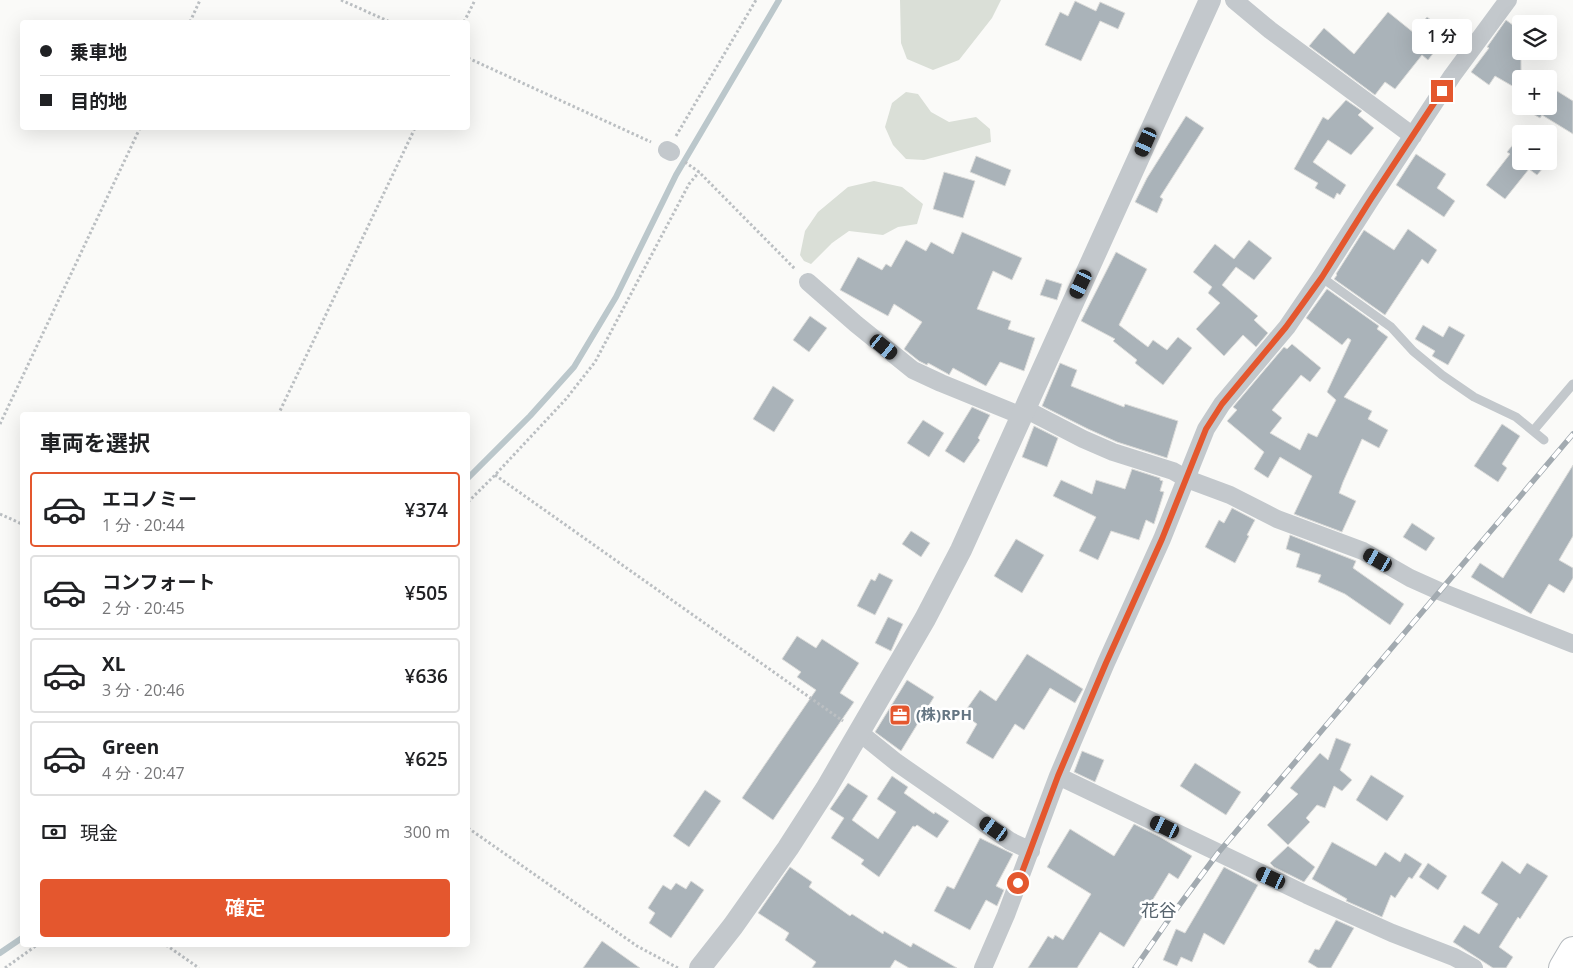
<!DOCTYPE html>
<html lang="ja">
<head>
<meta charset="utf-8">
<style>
  body { margin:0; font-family:"Open Sans","Noto Sans JP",sans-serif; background:#f2f2f2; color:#202124; height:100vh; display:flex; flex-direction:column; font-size:19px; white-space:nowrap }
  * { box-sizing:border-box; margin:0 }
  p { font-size:16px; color:#757577 }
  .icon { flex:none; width:28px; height:28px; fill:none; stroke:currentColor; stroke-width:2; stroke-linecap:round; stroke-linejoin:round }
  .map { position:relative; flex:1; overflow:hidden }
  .details { position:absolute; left:20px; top:412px; width:450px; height:535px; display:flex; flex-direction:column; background:#fff; border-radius:5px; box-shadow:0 5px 20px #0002 }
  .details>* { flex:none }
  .guide { position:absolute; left:20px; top:20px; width:450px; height:110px; border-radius:5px; box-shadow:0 5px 20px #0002; display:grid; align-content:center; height:110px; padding:0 20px; background:#fff }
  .tools { position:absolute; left:1512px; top:15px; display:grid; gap:10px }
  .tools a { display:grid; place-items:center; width:45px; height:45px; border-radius:5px; background:#fff; box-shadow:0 5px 20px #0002; font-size:25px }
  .end { position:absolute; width:22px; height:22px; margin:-11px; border:6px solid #e4572e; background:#fff; box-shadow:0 0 0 2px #fff }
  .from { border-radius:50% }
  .bubble { position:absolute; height:35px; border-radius:5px; background:#fff; box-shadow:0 5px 20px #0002; font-size:16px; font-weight:600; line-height:35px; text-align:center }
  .car { position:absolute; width:15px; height:30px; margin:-15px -8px; border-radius:6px; box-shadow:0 0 4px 1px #0007; background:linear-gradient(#222 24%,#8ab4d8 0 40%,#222 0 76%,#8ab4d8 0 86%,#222 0) }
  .guide b { display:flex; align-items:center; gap:18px; height:48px; font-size:19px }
  .guide b+b { border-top:1px solid #e0e0e0 }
  .guide i { width:12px; height:12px; background:#202124 }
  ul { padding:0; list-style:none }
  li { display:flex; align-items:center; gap:15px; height:75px; margin:0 10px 8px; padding:0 10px; border:2px solid #e0e0e0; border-radius:5px }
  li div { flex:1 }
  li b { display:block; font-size:19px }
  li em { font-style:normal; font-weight:600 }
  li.active { border-color:#e4572e }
  li>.icon { width:45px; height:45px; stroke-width:1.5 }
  h2 { padding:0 20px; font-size:22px; line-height:60px }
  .pay { display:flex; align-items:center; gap:12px; height:55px; padding:0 20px; font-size:19px }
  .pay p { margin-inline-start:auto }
  .primary-button { display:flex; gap:10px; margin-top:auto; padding:10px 20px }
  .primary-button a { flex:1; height:58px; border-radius:5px; background:#e4572e; color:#fff; font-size:20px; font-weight:600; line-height:58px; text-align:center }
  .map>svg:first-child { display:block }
  .green { fill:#dadfd7 }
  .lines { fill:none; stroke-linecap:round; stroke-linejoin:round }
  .stream { stroke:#bbc7cb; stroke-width:6 }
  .building { fill:#aab3b9; stroke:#dcdcda }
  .trunk-casing { stroke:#b4b9bd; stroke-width:30 }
  .path { stroke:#bbbfc2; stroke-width:3; stroke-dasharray:2.5 2.5; stroke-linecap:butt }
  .service { stroke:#c3c8cc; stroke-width:9 }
  .minor { stroke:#c3c8cc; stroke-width:18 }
  .tertiary { stroke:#c3c8cc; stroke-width:22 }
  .trunk { stroke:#fff; stroke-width:28 }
  .rail-casing { stroke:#a2aab0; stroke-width:5.5 }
  .rail { stroke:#fff; stroke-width:4; stroke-dasharray:11; stroke-linecap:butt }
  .route { stroke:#e4572e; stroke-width:6 }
  .labels { text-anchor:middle; stroke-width:5; stroke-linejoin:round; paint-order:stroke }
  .poi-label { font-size:15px; font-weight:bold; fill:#657683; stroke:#fff; text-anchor:start }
  .quarter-label { font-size:18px; fill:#57646e; stroke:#fff }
</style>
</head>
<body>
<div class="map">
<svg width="1573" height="968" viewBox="0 0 1573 968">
  <rect width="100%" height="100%" fill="#fafaf8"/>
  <path class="green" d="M 900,0 L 1001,0 L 992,18 L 959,60 L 933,70 L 907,59 L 901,43 Z
    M 906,92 L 918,94 L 931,112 L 949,122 L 976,117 L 990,129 L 991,142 L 924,160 L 906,159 L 893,145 L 885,127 L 892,103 Z
    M 874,181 L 902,187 L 923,204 L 917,224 L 898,227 L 883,235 L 849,231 L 832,243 L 811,264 L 804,261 L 800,255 L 805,231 L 818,212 L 848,187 Z"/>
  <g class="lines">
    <path class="stream" d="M 468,478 L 530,416 L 574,367 L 616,297 L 676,175 L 779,0
      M 0,953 L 22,938"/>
  </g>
  <path class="building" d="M 1075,1 L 1096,11 L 1100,2 L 1125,13 L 1118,29 L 1100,21 L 1081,61 L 1045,45 L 1060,12 L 1068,16 Z
    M 1388,12 L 1414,33 L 1427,17 L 1444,30 L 1433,43 L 1438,47 L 1428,60 L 1422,55 L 1395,89 L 1385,82 L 1375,95 L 1309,46 L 1324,28 L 1354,54 Z
    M 1506,20 L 1521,31 L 1521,70 L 1536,79 L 1521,79 L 1521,91 L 1495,76 L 1489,85 L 1471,72 L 1489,48 L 1487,47 Z
    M 1549,86 L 1573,101 L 1573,134 L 1542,115 L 1540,118 L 1526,110 L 1529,106 L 1549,106 Z
    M 1346,100 L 1362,111 L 1358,115 L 1374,128 L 1351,155 L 1328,140 L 1313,162 L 1346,185 L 1340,195 L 1337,193 L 1334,199 L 1315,188 L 1318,183 L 1294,169 L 1323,117 L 1328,120 Z
    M 1186,116 L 1204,128 L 1160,197 L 1163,199 L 1157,213 L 1135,202 L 1147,178 Z
    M 1520,136 L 1521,161 L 1549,161 L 1537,175 L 1529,169 L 1505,199 L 1486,185 L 1510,154 L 1507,152 Z
    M 1416,154 L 1446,174 L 1437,188 L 1455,201 L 1444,217 L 1396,185 Z
    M 976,156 L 1011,170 L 1005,186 L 970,172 Z
    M 944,172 L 975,181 L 963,218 L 933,209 Z
    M 1408,229 L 1437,250 L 1428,264 L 1422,259 L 1385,315 L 1334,279 L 1337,275 L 1336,274 L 1364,230 L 1394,250 Z
    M 962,232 L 1022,258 L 1012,280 L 993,271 L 977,309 L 1011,321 L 1008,329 L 1035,338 L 1024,371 L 1000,362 L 986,386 L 953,368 L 949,375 L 948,374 L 928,363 L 927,365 L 919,361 L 904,349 L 922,322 L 894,304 L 888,316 L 840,290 L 858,257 L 882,270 L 886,264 L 891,267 L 906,240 L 926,251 L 931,242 L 953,254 Z
    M 1249,240 L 1272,258 L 1254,280 L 1236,267 L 1222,285 L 1258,316 L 1254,320 L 1268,333 L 1256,347 L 1243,335 L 1224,356 L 1196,329 L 1220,303 L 1208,293 L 1212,287 L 1193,272 L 1215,244 L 1234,259 Z
    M 1116,252 L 1147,269 L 1119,325 L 1148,347 L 1153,340 L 1167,350 L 1178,337 L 1192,348 L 1163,385 L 1135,363 L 1137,360 L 1113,341 L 1115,339 L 1081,321 Z
    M 1046,279 L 1062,284 L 1057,300 L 1040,295 Z
    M 1327,289 L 1379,326 L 1377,329 L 1388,337 L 1344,397 L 1372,411 L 1368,419 L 1388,430 L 1379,448 L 1362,439 L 1343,482 L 1339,493 L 1356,501 L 1342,532 L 1294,514 L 1312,476 L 1280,457 L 1268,478 L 1254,469 L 1264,452 L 1227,421 L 1237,410 L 1233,407 L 1284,347 L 1287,349 L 1292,344 L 1321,368 L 1310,382 L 1301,375 L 1272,410 L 1282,418 L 1270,433 L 1300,450 L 1308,433 L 1317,437 L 1336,400 L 1327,392 L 1351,340 L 1348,338 L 1342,345 L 1306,318 Z
    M 810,316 L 827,328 L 809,352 L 793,340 Z
    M 1423,325 L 1443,337 L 1449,326 L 1465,335 L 1448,365 L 1432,356 L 1435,351 L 1415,339 Z
    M 1060,363 L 1077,370 L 1071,386 L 1124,407 L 1125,404 L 1178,421 L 1167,458 L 1117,442 L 1088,429 L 1042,406 Z
    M 773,386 L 794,400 L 774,432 L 753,419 Z
    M 972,407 L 990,415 L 978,438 L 980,440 L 964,463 L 945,451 Z
    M 923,420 L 944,433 L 929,457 L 907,443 Z
    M 1502,424 L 1520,436 L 1502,464 L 1507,468 L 1498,482 L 1474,466 Z
    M 1034,426 L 1058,438 L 1047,467 L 1022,457 Z
    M 1573,465 L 1573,536 L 1559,560 L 1573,568 L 1573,578 L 1564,593 L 1549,584 L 1531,614 L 1471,577 L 1480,563 L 1503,578 Z
    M 1132,469 L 1160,478 L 1160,480 L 1163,481 L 1160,491 L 1164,492 L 1154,524 L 1146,520 L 1139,540 L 1111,531 L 1098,560 L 1079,551 L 1096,517 L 1053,496 L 1061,480 L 1092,494 L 1096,480 L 1125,489 Z
    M 1232,508 L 1255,520 L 1247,535 L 1249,536 L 1235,563 L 1205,547 L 1219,520 L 1224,523 Z
    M 1412,523 L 1435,538 L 1426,551 L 1403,537 Z
    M 911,531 L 930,543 L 921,557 L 902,544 Z
    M 1290,535 L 1356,561 L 1353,568 L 1404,604 L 1390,625 L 1345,594 L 1318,582 L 1321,575 L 1296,567 L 1300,554 L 1286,549 Z
    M 1016,539 L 1044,555 L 1022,593 L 994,576 Z
    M 879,573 L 893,580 L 875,615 L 857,606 L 871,579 L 875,581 Z
    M 888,617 L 903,624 L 891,651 L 875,643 Z
    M 797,636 L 816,648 L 822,639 L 859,663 L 840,693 L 854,702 L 773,820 L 742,798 L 816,690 L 797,677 L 801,672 L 782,659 Z
    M 1027,654 L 1083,689 L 1075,703 L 1050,688 L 1024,730 L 1015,724 L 993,759 L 966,743 L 977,724 L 963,714 L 980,690 L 996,701 Z
    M 907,680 L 934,697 L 901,751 L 875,732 Z
    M 1336,738 L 1351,744 L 1340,770 L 1352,780 L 1342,791 L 1334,786 L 1325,808 L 1317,805 L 1306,818 L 1310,822 L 1288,845 L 1267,825 L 1298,794 L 1290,788 L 1320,753 L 1328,760 Z
    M 1082,751 L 1104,760 L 1095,782 L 1074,772 Z
    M 1195,763 L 1241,792 L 1226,815 L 1180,786 Z
    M 1371,775 L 1404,796 L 1387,821 L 1356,800 Z
    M 892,776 L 908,787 L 904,793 L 934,814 L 935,812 L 949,821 L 937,838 L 917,825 L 915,827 L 913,826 L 879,877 L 861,864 L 864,860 L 831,838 L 844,818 L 830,809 L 848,783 L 868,796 L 852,820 L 878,839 L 896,812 L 877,799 Z
    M 705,790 L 721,801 L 689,847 L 673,836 Z
    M 1134,824 L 1160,837 L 1192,856 L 1178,879 L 1169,873 L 1124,947 L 1100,932 L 1077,968 L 1028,968 L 1048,936 L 1053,939 L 1055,935 L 1063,940 L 1091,894 L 1047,867 L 1070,829 L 1114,856 Z
    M 980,838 L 1013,854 L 996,886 L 1004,890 L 997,906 L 986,900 L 970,930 L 934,911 L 947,886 L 954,889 Z
    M 1332,842 L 1376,866 L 1385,852 L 1400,862 L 1405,853 L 1422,864 L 1412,879 L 1409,877 L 1395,898 L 1391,895 L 1382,917 L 1346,901 L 1347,899 L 1312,879 Z
    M 1288,846 L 1315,867 L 1304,882 L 1274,867 L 1270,863 Z
    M 1502,861 L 1520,874 L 1527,863 L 1548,876 L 1520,919 L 1518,917 L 1499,947 L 1513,957 L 1506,968 L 1493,968 L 1453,942 L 1464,925 L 1479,934 L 1498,904 L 1481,893 Z
    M 1428,863 L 1447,876 L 1438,890 L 1419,877 Z
    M 790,867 L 812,882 L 809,887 L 850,916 L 852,914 L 883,934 L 884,931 L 911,947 L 913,943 L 957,968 L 909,968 L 895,960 L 890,968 L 812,968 L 816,962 L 785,940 L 789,933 L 758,913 Z
    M 1224,867 L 1258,885 L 1224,945 L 1204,933 L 1192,962 L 1181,957 L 1177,966 L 1163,960 L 1176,929 L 1185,933 Z
    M 691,881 L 704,890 L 671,938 L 649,923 L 655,913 L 648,908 L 663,885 L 671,890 L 676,883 L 686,889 Z
    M 1336,920 L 1354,928 L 1331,968 L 1318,968 L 1308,962 L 1315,949 L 1319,950 Z
    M 602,941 L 640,968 L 583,968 Z"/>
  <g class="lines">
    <g class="trunk-casing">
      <path id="trunk" d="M 1563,968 L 1573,951"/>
    </g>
    <path class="path" d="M 341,0 L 390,22
      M 190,22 L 200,0
      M 464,22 L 475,0
      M 468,58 L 651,142
      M 676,136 L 756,0
      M 685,162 L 699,172 L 795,269
      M 278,415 L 415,128
      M 0,424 L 140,128
      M 495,475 L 843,721
      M 468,502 L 495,475 L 566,399 L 595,362 L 689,184 L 699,172
      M 0,514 L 22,524
      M 468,828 L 637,946 L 678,968
      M 166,945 L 199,968
      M 5,968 L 37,945"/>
    <path class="service" d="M 1321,277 L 1391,327 L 1413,351 L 1442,375 L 1474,397 L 1516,417 L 1544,440
      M 1533,431 L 1573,384"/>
    <path class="minor" d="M 1234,0 L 1270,30 L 1413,136
      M 667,150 L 671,152
      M 808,282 L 856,324 L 913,370 L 941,383 L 1022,416
      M 1025,409 L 1083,439 L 1113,452 L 1173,471 L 1187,479 L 1230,495 L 1277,519 L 1363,551 L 1410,578 L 1439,591 L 1573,644
      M 860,733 L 896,762 L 1010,841 L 1031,851
      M 1058,776 L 1307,895 L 1392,933 L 1454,957 L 1474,968
      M 983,968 L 1006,915 L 1058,776 L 1106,663 L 1162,539 L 1206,429 L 1222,404 L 1287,327 L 1321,277 L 1371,199 L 1452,76 L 1508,0"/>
    <path class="tertiary" d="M 700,968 L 733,926 L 788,848 L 826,789 L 925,619 L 961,550 L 1210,0"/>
    <use href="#trunk" class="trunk"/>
    <g class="rail-casing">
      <path id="rail" d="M 1135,968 L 1169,919 L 1218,853 L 1573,434"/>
    </g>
    <use href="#rail" class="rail"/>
  </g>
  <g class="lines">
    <path class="route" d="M 1018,883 L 1058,776 L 1106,663 L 1162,539 L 1206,429 L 1222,404 L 1286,327 L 1322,277 L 1371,199 L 1442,91"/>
  </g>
  <defs>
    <g id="office-square" transform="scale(1.125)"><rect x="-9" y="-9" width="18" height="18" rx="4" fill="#e4572e" stroke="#fff"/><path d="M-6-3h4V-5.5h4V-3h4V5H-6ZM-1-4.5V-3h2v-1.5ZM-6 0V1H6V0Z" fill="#fff"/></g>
  </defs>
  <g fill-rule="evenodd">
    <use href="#office-square" x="900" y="715"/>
  </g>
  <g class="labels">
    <g class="poi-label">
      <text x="916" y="720">(株)RPH</text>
    </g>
    <g class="quarter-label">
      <text x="1159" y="917">花谷</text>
    </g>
  </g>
</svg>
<div class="tools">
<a><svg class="icon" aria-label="layers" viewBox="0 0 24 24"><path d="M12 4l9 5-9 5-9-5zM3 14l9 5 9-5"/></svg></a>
<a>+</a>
<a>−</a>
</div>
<i class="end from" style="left:1018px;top:883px"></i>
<i class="end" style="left:1442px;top:91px"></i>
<div class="bubble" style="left:1412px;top:19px;width:60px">1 分</div>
<i class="car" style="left:1146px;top:142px;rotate:204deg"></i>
<i class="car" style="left:1081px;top:284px;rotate:205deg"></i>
<i class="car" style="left:884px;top:347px;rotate:129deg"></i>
<i class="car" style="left:1378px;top:560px;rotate:300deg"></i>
<i class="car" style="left:1165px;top:827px;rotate:296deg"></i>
<i class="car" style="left:994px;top:829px;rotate:305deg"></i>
<i class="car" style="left:1271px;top:878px;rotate:295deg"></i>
<div class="guide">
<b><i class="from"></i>乗車地</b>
<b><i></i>目的地</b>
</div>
<section class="details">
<h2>車両を選択</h2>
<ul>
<li class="active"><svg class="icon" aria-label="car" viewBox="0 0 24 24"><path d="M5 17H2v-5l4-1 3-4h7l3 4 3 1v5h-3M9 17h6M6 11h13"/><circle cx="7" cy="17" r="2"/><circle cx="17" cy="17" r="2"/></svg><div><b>エコノミー</b><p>1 分 · 20:44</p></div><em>¥374</em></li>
<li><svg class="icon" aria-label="car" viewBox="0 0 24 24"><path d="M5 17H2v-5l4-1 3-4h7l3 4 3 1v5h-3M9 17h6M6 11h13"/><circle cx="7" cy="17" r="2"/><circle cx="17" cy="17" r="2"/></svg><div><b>コンフォート</b><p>2 分 · 20:45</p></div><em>¥505</em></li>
<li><svg class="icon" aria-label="car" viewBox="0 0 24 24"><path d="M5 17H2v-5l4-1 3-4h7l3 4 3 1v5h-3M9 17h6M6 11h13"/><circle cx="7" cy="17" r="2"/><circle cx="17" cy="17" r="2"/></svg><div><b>XL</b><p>3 分 · 20:46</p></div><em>¥636</em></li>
<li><svg class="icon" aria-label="car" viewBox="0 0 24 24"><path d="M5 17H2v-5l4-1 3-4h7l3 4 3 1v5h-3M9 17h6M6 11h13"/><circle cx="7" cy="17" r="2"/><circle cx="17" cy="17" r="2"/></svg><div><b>Green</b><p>4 分 · 20:47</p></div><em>¥625</em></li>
</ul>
<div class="pay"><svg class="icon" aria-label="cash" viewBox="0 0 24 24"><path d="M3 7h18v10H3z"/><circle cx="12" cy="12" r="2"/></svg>現金<p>300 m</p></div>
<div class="primary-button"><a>確定</a></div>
</section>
</div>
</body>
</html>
